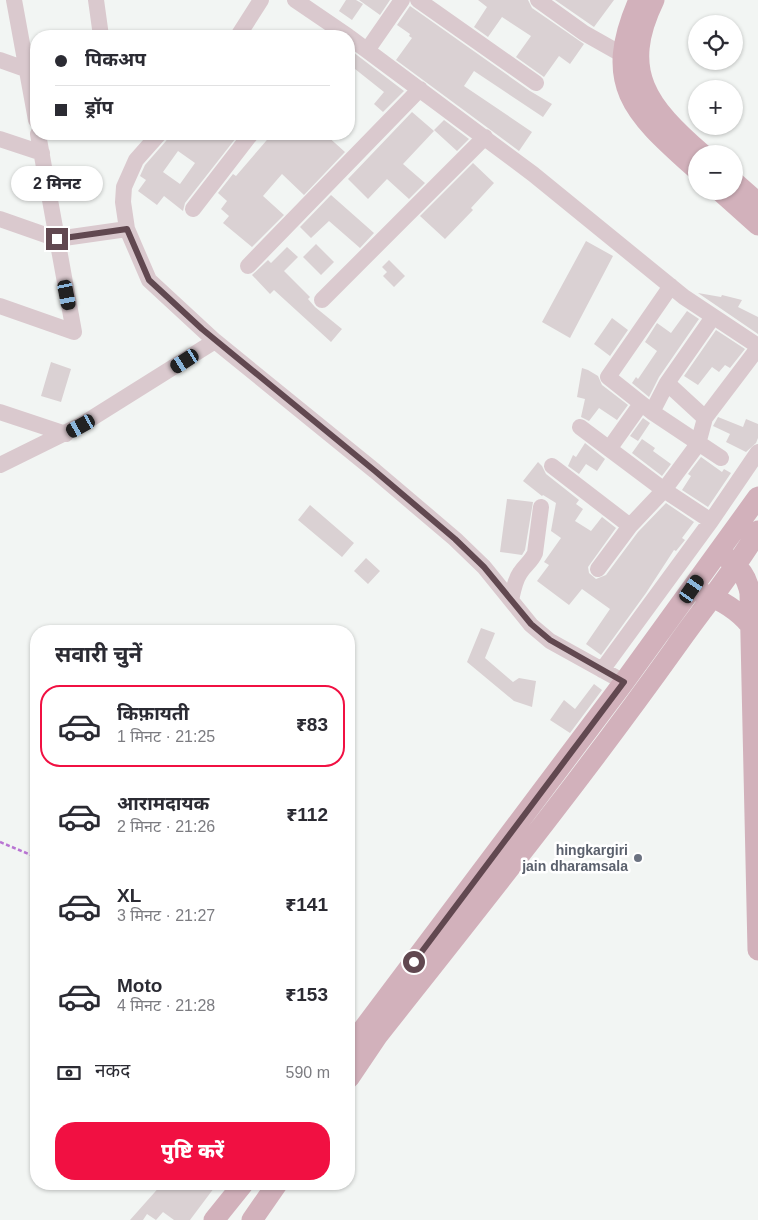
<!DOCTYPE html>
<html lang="hi">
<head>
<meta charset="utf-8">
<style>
  body { margin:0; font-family:Helvetica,"Noto Sans Devanagari",sans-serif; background:#f2f2f3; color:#2b2b33; height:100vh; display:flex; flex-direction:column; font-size:19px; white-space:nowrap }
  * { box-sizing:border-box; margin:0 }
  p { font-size:16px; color:#7c7c81 }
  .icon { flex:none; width:28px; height:28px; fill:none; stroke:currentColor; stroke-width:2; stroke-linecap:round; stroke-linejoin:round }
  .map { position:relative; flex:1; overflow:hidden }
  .panel { position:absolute; left:30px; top:625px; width:325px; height:565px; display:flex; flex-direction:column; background:#fff; border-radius:20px; box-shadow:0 1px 4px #0004 }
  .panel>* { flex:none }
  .hud { position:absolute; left:30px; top:30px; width:325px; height:110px; border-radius:20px; box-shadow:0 1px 4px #0004; display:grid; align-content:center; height:110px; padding:0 25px; background:#fff }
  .fabs { position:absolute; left:688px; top:15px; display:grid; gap:10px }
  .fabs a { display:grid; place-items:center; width:55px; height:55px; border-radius:50%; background:#fff; box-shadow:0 1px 4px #0004; font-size:25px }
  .end { position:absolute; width:22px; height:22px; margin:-11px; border:6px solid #614850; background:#fff; box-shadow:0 0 0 2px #fff }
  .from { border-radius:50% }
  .bubble { position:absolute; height:35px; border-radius:18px; background:#fff; box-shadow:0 1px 4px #0004; font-size:16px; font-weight:800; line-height:35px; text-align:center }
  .car { position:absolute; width:15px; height:30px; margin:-15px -8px; border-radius:6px; box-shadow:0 0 4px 1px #0007; background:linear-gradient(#222 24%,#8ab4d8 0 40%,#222 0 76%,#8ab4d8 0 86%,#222 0) }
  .hud b { display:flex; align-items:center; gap:18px; height:48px; font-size:19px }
  .hud b+b { border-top:1px solid #e1e1e2 }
  .hud i { width:12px; height:12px; background:#2b2b33 }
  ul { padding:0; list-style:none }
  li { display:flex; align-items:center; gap:15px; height:82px; margin:0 10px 8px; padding:0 15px; border:2px solid transparent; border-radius:20px }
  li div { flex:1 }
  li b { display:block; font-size:19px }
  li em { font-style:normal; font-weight:800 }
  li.selected { border-color:#f11042 }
  li>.icon { width:45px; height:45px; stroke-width:1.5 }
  h2 { padding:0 25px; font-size:22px; line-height:60px }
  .pay { display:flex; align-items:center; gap:12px; height:55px; padding:0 25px; font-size:19px }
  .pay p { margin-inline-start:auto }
  .cta { display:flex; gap:10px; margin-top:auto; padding:10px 25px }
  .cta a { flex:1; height:58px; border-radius:20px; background:#f11042; color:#fff; font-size:20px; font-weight:800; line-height:58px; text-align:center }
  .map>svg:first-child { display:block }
  .building { fill:#dad1d3; fill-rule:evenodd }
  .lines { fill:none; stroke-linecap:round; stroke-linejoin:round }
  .path { stroke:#b975d3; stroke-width:2.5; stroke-dasharray:4 2.5; stroke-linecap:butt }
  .minor { stroke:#dac9ce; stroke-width:16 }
  .major { stroke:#d2b1bb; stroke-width:21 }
  .route { stroke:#614850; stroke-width:6 }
  .worship-dot { fill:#6b7280; stroke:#fff; stroke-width:2 }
  .labels { text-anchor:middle; stroke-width:5; stroke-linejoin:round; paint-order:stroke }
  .worship-label { font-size:14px; font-weight:bold; fill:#5b616d; stroke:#fff; text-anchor:end }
</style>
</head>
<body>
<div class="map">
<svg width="758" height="1220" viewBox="0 0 758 1220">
  <rect width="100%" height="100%" fill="#f2f5f3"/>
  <path class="building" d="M 346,0 L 356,0 L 363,4 L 352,20 L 339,11 Z
    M 359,0 L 390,0 L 380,15 Z
    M 478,0 L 528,0 L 532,8 L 584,44 L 570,64 L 559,56 L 544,77 L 516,57 L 531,36 L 502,17 L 488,37 L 474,27 L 487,7 Z
    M 555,0 L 614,0 L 594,27 Z
    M 410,6 L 530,91 L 552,104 L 543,117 L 474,71 L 464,86 L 532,132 L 519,151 L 396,60 L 412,38 L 409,36 L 410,34 L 397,25 Z
    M 349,49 L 404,91 L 383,112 L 374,104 L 384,92 L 350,65 L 349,67 Z
    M 412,112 L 434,131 L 403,164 L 425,183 L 409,199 L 387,179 L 368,199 L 348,179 Z
    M 444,120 L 469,139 L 457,151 L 434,130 Z
    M 170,134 L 239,134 L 185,203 L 183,211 L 164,196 L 157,205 L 138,191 L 146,180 L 140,176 L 145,165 L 166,141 ZM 178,151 L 195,163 L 180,184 L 163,172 Z
    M 272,134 L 308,134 L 316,140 L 322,134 L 325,134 L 345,152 L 304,195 L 282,174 L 263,196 L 284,215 L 252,247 L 223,223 L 229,216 L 221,209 L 227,201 L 218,193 L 233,174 L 236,176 Z
    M 473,163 L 494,183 L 471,208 L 473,210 L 445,239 L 420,216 Z
    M 331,195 L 374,233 L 360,248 L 329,221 L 311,238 L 300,227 Z
    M 586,241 L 613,256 L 570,338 L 542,322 Z
    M 316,244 L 334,262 L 321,275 L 303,257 Z
    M 287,247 L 298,257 L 284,271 L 310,297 L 308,299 L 315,307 L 342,329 L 331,342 L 274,290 L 270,294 L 252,275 L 268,260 L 271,263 Z
    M 389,260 L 405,276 L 394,287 L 383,276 L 387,272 L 382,267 Z
    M 698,293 L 721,297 L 722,295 L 742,300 L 738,307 L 758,317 L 758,334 Z
    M 687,311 L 699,319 L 659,377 L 649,397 L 632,383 L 636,377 L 638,379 L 657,351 L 645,342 L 657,323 L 671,333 Z
    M 612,318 L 628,330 L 610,356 L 594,344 Z
    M 716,330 L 745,349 L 730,368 L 725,365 L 719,372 L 712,367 L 698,385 L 684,376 Z
    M 51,362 L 71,369 L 61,402 L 41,396 Z
    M 582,368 L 588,370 L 598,376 L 602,385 L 628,405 L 617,420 L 599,408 L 589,421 L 581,417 L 585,399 L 577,397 Z
    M 718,417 L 743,427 L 746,419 L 758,424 L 758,438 L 756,443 L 746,452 L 726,442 L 730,434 L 713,426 Z
    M 643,418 L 650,423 L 638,441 L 630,436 Z
    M 642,439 L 655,448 L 653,451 L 671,464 L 662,476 L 632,453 Z
    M 585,443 L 605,459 L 597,471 L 586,464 L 579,474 L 568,466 L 573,455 L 576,457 Z
    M 701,457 L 722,472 L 724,469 L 731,473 L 708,507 L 682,490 L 691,476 L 688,474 Z
    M 538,462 L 542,466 L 546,474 L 579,500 L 576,504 L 583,509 L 575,521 L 591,531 L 602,517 L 616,528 L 588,567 L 589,573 L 596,579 L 606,575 L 638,532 L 666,503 L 694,522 L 682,538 L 685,540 L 676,551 L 674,550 L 646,593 L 601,655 L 586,644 L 610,609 L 582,589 L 569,605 L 537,581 L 549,565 L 544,562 L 561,538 L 551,531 L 556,503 L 543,495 L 542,496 L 523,481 Z
    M 507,499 L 533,502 L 525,550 L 522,555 L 500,552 Z
    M 310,505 L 354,543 L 342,557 L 298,520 Z
    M 366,558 L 380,571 L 368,584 L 354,571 Z
    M 481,628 L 495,633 L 485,658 L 513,682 L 519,678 L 536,681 L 532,707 L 514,701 L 467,662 Z
    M 594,684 L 602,690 L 570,733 L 550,720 L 564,700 L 575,709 Z
    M 162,1184 L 217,1184 L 190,1220 L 174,1220 L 163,1212 L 156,1220 L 147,1214 L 143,1220 L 130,1220 Z"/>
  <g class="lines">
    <path class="path" d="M 0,842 L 36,857"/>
    <path class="minor" d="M 14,0 L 36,120
      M 96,0 L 101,36
      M 295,0 L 348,36
      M 418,0 L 536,83
      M 538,0 L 584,33 L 623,55
      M 238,36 L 261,0
      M 349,37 L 533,174 L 684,297 L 758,346
      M 368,49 L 402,0
      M 0,60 L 28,70
      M 159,134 L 136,160 L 124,187 L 123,202 L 127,229 L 149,280 L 215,341 L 375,471 L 455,539 L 484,567 L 531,625 L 550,641 L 624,682
      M 0,139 L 42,153
      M 193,209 L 251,134
      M 0,219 L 57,239 L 127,229
      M 248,266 L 420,89
      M 322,300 L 485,137
      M 0,306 L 74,332 L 38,134
      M 713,317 L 667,383 L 652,412 L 721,458
      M 667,383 L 705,418
      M 0,412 L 66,434
      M 652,412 L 608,377 L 671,286
      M 580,427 L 664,490 L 711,521
      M 609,449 L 641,404
      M 0,465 L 81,425 L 215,341
      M 552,466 L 630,526
      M 598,569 L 630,526 L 664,490 L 698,444 L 705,418 L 758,348
      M 511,600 C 513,591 515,580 520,573 C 525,565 531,562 535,553 L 541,507
      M 602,670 L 711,521 L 758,452"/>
    <path class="major" d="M 639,0 C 601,86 635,114 696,169
      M 654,0 C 619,72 648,107 702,154
      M 734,182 L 758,203
      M 720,191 L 758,225
      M 727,558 C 740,568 747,577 750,593 L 758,950
      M 702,593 C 721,600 737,609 750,625
      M 349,1048 L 624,682 L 758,497
      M 349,1078 L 378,1035 C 479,907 580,781 675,648 C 702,609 733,573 758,531
      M 214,1220 L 243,1184
      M 252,1220 L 277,1184"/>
  </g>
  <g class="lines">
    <path class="route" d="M 57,239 L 127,229 L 149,280 L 202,329 L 375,471 L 455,539 L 484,567 L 531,624 L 550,640 L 624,682 L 414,962"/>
  </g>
  <circle class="worship-dot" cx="638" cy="858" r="5"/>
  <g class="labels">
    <g class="worship-label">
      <text x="628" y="855">hingkargiri<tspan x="628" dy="16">jain dharamsala</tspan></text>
    </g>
  </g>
</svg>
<div class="fabs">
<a><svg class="icon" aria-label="locate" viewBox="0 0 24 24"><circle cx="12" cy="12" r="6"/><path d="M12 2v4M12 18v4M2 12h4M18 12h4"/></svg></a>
<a>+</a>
<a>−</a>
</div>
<i class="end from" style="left:414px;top:962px"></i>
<i class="end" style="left:57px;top:239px"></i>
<div class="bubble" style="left:11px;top:166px;width:92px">2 मिनट</div>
<i class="car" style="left:67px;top:295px;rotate:169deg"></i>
<i class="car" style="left:185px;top:361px;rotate:237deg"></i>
<i class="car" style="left:81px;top:426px;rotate:241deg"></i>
<i class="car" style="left:692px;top:589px;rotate:35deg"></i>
<div class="hud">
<b><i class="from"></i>पिकअप</b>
<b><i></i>ड्रॉप</b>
</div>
<section class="panel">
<h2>सवारी चुनें</h2>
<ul>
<li class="selected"><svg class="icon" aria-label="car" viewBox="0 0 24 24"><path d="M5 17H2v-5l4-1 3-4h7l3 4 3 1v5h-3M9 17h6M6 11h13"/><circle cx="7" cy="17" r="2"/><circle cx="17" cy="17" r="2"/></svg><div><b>किफ़ायती</b><p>1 मिनट · 21:25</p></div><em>₹83</em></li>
<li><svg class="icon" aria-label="car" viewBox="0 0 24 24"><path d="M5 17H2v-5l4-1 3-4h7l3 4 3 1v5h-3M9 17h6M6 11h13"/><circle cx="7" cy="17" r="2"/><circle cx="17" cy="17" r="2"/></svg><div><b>आरामदायक</b><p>2 मिनट · 21:26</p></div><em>₹112</em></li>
<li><svg class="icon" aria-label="car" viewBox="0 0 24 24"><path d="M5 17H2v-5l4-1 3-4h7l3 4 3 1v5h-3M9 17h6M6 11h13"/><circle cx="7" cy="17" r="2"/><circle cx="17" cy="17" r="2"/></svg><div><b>XL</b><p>3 मिनट · 21:27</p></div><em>₹141</em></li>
<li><svg class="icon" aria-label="car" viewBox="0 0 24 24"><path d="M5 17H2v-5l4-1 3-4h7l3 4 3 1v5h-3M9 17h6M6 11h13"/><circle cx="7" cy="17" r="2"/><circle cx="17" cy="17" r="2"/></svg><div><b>Moto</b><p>4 मिनट · 21:28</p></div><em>₹153</em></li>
</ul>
<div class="pay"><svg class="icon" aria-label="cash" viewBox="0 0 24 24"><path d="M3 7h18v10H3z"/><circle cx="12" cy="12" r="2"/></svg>नकद<p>590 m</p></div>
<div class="cta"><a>पुष्टि करें</a></div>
</section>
</div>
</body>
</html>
